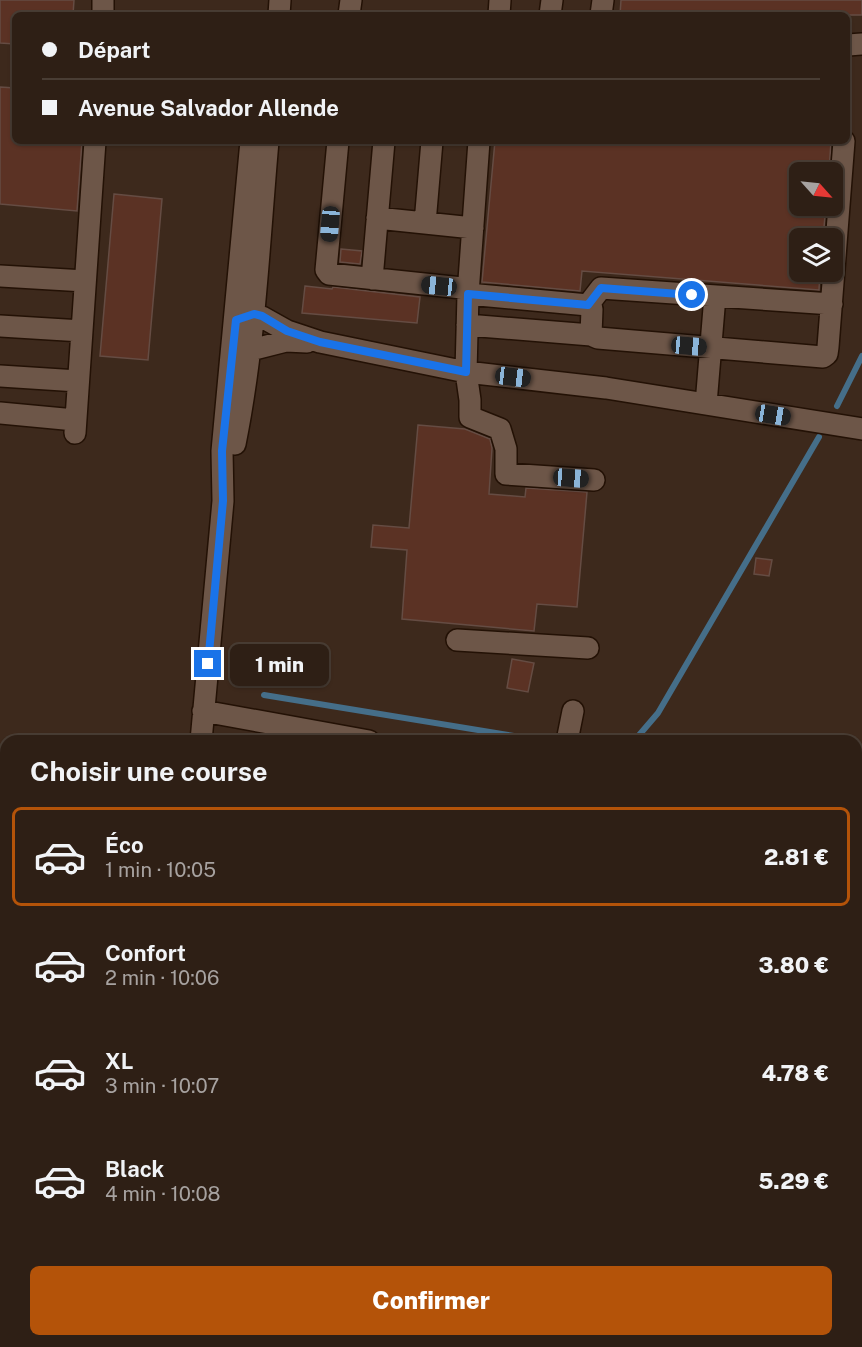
<!DOCTYPE html>
<html lang="fr">
<head>
<meta charset="utf-8">
<style>
  body { margin:0; font-family:"Public Sans",sans-serif; background:#36271e; color:#f1f3f6; height:100vh; display:flex; flex-direction:column; font-size:22px; white-space:nowrap }
  * { box-sizing:border-box; margin:0 }
  p { font-size:20px; color:#a7a2a0 }
  .icon { flex:none; width:33px; height:33px; fill:none; stroke:currentColor; stroke-width:2; stroke-linecap:round; stroke-linejoin:round }
  .map { position:relative; flex:1; overflow:hidden }
  .drawer { position:absolute; left:0px; top:735px; width:862px; height:612px; display:flex; flex-direction:column; background:#2e1f15; border-radius:18px 18px 0 0; box-shadow:0 2px 4px #0004,0 0 0 2px #493d34 }
  .drawer>* { flex:none }
  .hud { position:absolute; left:12px; top:12px; width:838px; height:132px; border-radius:9px; box-shadow:0 2px 4px #0004,0 0 0 2px #493d34; display:grid; align-content:center; height:132px; padding:0 30px; background:#2e1f15 }
  .needle { width:39px; rotate:117deg }
  .tools { position:absolute; left:789px; top:162px; display:grid; gap:12px }
  .tools a { display:grid; place-items:center; width:54px; height:54px; border-radius:9px; background:#2e1f15; box-shadow:0 2px 4px #0004,0 0 0 2px #493d34; font-size:30px }
  .end { position:absolute; width:27px; height:27px; margin:-14px; border:8px solid #1a73e8; background:#fff; box-shadow:0 0 0 3px #fff }
  .from { border-radius:50% }
  .bubble { position:absolute; height:42px; border-radius:9px; background:#2e1f15; box-shadow:0 2px 4px #0004,0 0 0 2px #493d34; font-size:20px; font-weight:800; line-height:42px; text-align:center }
  .car { position:absolute; width:18px; height:36px; margin:-18px -9px; border-radius:8px; box-shadow:0 0 4px 2px #0007; background:linear-gradient(#222 24%,#8ab4d8 0 40%,#222 0 76%,#8ab4d8 0 86%,#222 0) }
  .hud b { display:flex; align-items:center; gap:21px; height:57px; font-size:22px }
  .hud b+b { border-top:2px solid #493d34 }
  .hud i { width:15px; height:15px; background:#f1f3f6 }
  ul { padding:0; list-style:none }
  li { display:flex; align-items:center; gap:18px; height:99px; margin:0 12px 9px; padding:0 18px; border:3px solid transparent; border-radius:9px }
  li div { flex:1 }
  li b { display:block; font-size:22px }
  li em { font-style:normal; font-weight:800 }
  li.on { border-color:#b45309 }
  li>.icon { width:54px; height:54px; stroke-width:1.5 }
  h2 { padding:0 30px; font-size:27px; line-height:72px }
  .primary-button { display:flex; gap:12px; margin-top:auto; padding:12px 30px }
  .primary-button a { flex:1; height:69px; border-radius:9px; background:#b45309; color:#fff; font-size:24px; font-weight:800; line-height:69px; text-align:center }
  .map>svg:first-child { display:block }
  .water { fill:#456e89 }
  .lines { fill:none; stroke-linecap:round; stroke-linejoin:round }
  .stream { stroke:#456e89; stroke-width:6 }
  .building { fill:#5b3224; stroke:#654c43; stroke-width:1.5 }
  .minor-casing { stroke:#231105; stroke-width:24 }
  .highway-casing { stroke:#231105; stroke-width:34 }
  .minor { stroke:#6d5648; stroke-width:21 }
  .highway { stroke:#bb7350; stroke-width:32 }
  .route { stroke:#1a73e8; stroke-width:8 }
</style>
</head>
<body>
<div class="map">
<svg width="862" height="1347" viewBox="0 0 862 1347">
  <rect width="100%" height="100%" fill="#3d291c"/>
  <path class="water" d="M 0,1021 L 6,1021 L 6,1133 L 0,1133 L 0,1086 L 6,1075 L 0,1068 Z"/>
  <g class="lines">
    <path class="stream" d="M 837,406 L 862,356
      M 264,695 L 545,741
      M 634,741 L 658,713 L 819,437
      M 0,1163 L 6,1163"/>
  </g>
  <path class="building" d="M 0,0 L 74,0 L 73,15 L 15,15 L 15,44 L 0,43 Z
    M 621,0 L 862,0 L 862,15 L 620,15 Z
    M 0,87 L 15,88 L 15,141 L 82,141 L 77,211 L 0,204 Z
    M 495,141 L 831,141 L 829,172 L 800,172 L 800,206 L 826,206 L 823,238 L 800,238 L 800,272 L 820,272 L 819,290 L 582,271 L 580,291 L 482,282 Z
    M 114,194 L 162,199 L 148,360 L 100,356 Z
    M 341,249 L 362,251 L 360,264 L 340,262 Z
    M 305,286 L 332,289 L 333,287 L 420,297 L 417,323 L 302,313 Z
    M 418,425 L 465,429 L 490,439 L 492,448 L 489,494 L 525,497 L 526,488 L 587,492 L 577,607 L 537,604 L 534,631 L 402,619 L 407,550 L 371,547 L 373,525 L 409,528 Z
    M 756,558 L 772,560 L 769,576 L 754,574 Z
    M 512,659 L 534,663 L 528,692 L 507,688 Z"/>
  <g class="lines">
    <g class="minor-casing">
      <path id="minor" d="M 103,0 L 103,15
        M 279,15 L 280,0
        M 349,15 L 351,0
        M 499,15 L 500,0
        M 550,15 L 552,0
        M 601,15 L 603,0
        M 848,45 L 862,44
        M 338,141 L 326,270 L 329,274 L 462,288 L 468,294 L 588,305 L 592,309 L 591,335 L 598,338 L 823,357 L 827,354 L 828,347 L 844,141
        M 479,141 L 468,294 L 466,372 L 470,400 L 470,417 L 500,429 L 506,449 L 506,474 L 594,480
        M 377,218 L 473,228
        M 425,223 L 432,141
        M 0,276 L 85,281
        M 372,279 L 384,141
        M 588,305 L 601,288 L 832,304
        M 236,320 L 254,314 L 262,317 L 287,331 L 320,342 L 466,372 L 606,388 L 862,429
        M 467,325 L 591,335
        M 0,326 L 82,331
        M 239,345 L 251,350 L 286,341 L 307,342
        M 0,376 L 78,381
        M 706,404 L 715,296
        M 0,413 L 75,420
        M 75,433 L 95,141
        M 235,444 C 255,345 259,242 268,141
        M 457,640 L 588,648
        M 203,711 L 369,741
        M 201,741 L 223,501 L 222,451 L 251,141
        M 567,741 L 573,711
        M 856,839 L 862,841
        M 856,991 L 862,984
        M 156,1347 L 156,1341"/>
    </g>
    <g class="highway-casing">
      <path id="highway" d="M 0,1279 L 6,1279
        M 0,1309 L 6,1309
        M 525,1341 L 581,1347"/>
    </g>
    <use href="#minor" class="minor"/>
    <use href="#highway" class="highway"/>
  </g>
  <g class="lines">
    <path class="route" d="M 208,664 L 223,501 L 222,451 L 236,320 L 254,314 L 262,316 L 287,331 L 320,342 L 466,372 L 468,294 L 588,305 L 601,288 L 692,295"/>
  </g>
</svg>
<div class="tools">
<a><svg class="needle" viewBox="-14 -14 28 28"><path d="M0-13l5 13h-10z" fill="#e53935"/><path d="M0 13l5-13h-10z" fill="#a7a2a0"/></svg></a>
<a><svg class="icon" aria-label="layers" viewBox="0 0 24 24"><path d="M12 4l9 5-9 5-9-5zM3 14l9 5 9-5"/></svg></a>
</div>
<i class="end from" style="left:692px;top:295px"></i>
<i class="end" style="left:208px;top:664px"></i>
<div class="bubble" style="left:230px;top:644px;width:99px">1 min</div>
<i class="car" style="left:330px;top:224px;rotate:185deg"></i>
<i class="car" style="left:439px;top:286px;rotate:276deg"></i>
<i class="car" style="left:689px;top:346px;rotate:95deg"></i>
<i class="car" style="left:513px;top:377px;rotate:97deg"></i>
<i class="car" style="left:773px;top:415px;rotate:99deg"></i>
<i class="car" style="left:571px;top:478px;rotate:94deg"></i>
<div class="hud">
<b><i class="from"></i>Départ</b>
<b><i></i>Avenue Salvador Allende</b>
</div>
<section class="drawer">
<h2>Choisir une course</h2>
<ul>
<li class="on"><svg class="icon" aria-label="car" viewBox="0 0 24 24"><path d="M5 17H2v-5l4-1 3-4h7l3 4 3 1v5h-3M9 17h6M6 11h13"/><circle cx="7" cy="17" r="2"/><circle cx="17" cy="17" r="2"/></svg><div><b>Éco</b><p>1 min · 10:05</p></div><em>2.81 €</em></li>
<li><svg class="icon" aria-label="car" viewBox="0 0 24 24"><path d="M5 17H2v-5l4-1 3-4h7l3 4 3 1v5h-3M9 17h6M6 11h13"/><circle cx="7" cy="17" r="2"/><circle cx="17" cy="17" r="2"/></svg><div><b>Confort</b><p>2 min · 10:06</p></div><em>3.80 €</em></li>
<li><svg class="icon" aria-label="car" viewBox="0 0 24 24"><path d="M5 17H2v-5l4-1 3-4h7l3 4 3 1v5h-3M9 17h6M6 11h13"/><circle cx="7" cy="17" r="2"/><circle cx="17" cy="17" r="2"/></svg><div><b>XL</b><p>3 min · 10:07</p></div><em>4.78 €</em></li>
<li><svg class="icon" aria-label="car" viewBox="0 0 24 24"><path d="M5 17H2v-5l4-1 3-4h7l3 4 3 1v5h-3M9 17h6M6 11h13"/><circle cx="7" cy="17" r="2"/><circle cx="17" cy="17" r="2"/></svg><div><b>Black</b><p>4 min · 10:08</p></div><em>5.29 €</em></li>
</ul>
<div class="primary-button"><a>Confirmer</a></div>
</section>
</div>
</body>
</html>
